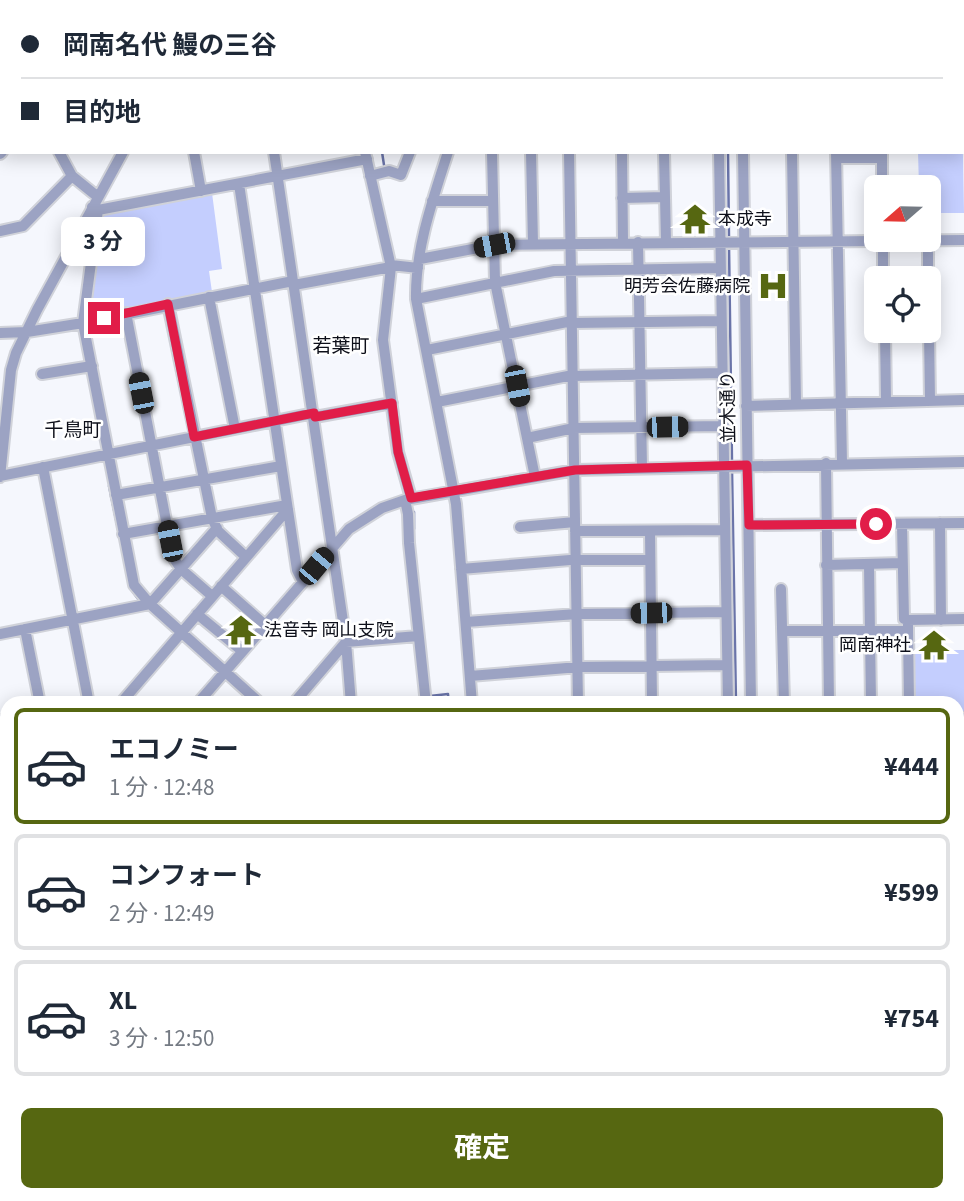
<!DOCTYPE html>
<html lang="ja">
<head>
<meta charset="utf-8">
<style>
  body { margin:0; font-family:"Source Sans 3","Noto Sans JP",sans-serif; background:#f6f6f7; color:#1f2937; height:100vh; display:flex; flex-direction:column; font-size:26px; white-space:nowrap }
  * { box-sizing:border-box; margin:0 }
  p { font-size:23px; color:#747a83 }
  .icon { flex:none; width:38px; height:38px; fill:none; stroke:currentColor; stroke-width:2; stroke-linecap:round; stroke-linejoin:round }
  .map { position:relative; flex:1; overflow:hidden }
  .side { position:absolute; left:0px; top:696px; width:964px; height:506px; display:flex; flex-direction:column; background:#fff; border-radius:21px 21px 0 0; box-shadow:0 4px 18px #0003 }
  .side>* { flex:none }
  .top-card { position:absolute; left:0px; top:0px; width:964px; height:154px; box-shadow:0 4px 18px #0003; display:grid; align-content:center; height:154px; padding:0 21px; background:#fff }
  .needle { width:46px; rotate:250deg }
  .fabs { position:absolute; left:864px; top:175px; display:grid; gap:14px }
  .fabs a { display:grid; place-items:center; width:77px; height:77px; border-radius:10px; background:#fff; box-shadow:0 4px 18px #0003; font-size:35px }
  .end { position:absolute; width:32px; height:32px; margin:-16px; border:9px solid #e11d48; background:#fff; box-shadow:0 0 0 4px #fff }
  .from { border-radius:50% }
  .bubble { position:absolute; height:49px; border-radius:10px; background:#fff; box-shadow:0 4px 18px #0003; font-size:23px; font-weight:700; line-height:49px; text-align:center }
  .car { position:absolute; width:21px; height:42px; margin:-21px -10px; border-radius:9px; box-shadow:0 0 5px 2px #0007; background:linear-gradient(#222 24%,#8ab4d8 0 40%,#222 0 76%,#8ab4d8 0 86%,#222 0) }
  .top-card b { display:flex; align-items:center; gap:24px; height:66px; font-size:26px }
  .top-card b+b { border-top:2px solid #e0e1e3 }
  .top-card i { width:18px; height:18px; background:#1f2937 }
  ul { padding:12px 0 0; list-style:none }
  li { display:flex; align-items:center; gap:21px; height:116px; margin:0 14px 10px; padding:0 7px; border:4px solid #e0e1e3; border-radius:10px }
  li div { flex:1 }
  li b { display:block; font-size:26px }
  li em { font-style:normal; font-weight:700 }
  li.current { border-color:#566711 }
  li>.icon { width:63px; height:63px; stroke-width:1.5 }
  .action { display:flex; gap:14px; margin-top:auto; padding:14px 21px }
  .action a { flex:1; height:80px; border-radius:10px; background:#566711; color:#fff; font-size:28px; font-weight:700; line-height:80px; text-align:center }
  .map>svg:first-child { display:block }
  .green { fill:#c4cefe }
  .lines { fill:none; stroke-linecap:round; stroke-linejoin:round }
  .stream { stroke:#6a74a9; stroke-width:2.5 }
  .river { stroke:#929fe7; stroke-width:14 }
  .minor-casing { stroke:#d0d2d9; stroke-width:14 }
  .major-casing { stroke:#d0d2d9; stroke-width:18 }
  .minor { stroke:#9ca3c3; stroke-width:10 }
  .major { stroke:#535d95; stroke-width:14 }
  .route { stroke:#e11d48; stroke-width:9 }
  .labels { text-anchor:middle; stroke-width:5; stroke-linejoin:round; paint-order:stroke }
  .poi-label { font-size:18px; fill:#0d0f19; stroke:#fff; text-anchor:start }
  .street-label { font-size:18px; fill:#0d0f19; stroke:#fff }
  .neighbourhood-label { font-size:19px; fill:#0d0f19; stroke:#fff }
</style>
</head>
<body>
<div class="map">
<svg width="964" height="1201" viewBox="0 0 964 1201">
  <rect width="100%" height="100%" fill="#f5f7fd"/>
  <path class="green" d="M 962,103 L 964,213 L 929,213 L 929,187 L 919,187 L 918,152 L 962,152 Z
    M 212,193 L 222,269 L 209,271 L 212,292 L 88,316 L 103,213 Z
    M 911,650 L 964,650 L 964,711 L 957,711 L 957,704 L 912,703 Z"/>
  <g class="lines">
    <path class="stream" d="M 726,0 L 726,2
      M 382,152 L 384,165
      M 728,152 L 729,238
      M 729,245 L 732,462
      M 732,469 L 736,704
      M 109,486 L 129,582
      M 414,529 L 414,512
      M 133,592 L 141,603
      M 430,696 L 448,694 L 449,704
      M 524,1195 L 525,1201"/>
    <path class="river" d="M 957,1051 L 964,1051
      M 747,1195 L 747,1201"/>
    <g class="minor-casing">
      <path id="minor" d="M 57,0 L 58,2
        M 231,0 L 232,2
        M 316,0 L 317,2
        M 368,0 L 368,2
        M 411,0 L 411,2
        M 717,0 L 717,2
        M 740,0 L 740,2
        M 791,0 L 791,2
        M 834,0 L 834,2
        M 10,2 L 13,0
        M 203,2 L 204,0
        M 458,2 L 459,0
        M 496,2 L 497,0
        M 0,7 L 2,6
        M 962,98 L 964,98
        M 59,152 L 72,176 L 98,197
        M 194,152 L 201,191
        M 274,152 L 346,642 L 351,704
        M 365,152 L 391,267 L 383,340 L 398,452 L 411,498
        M 448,152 C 433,199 415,249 416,299 L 456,504 L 472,704
        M 492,152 L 495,282 L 535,477
        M 531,152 L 533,244
        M 569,152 L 578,704
        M 622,152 L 623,242
        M 664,152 L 666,242
        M 719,152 L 728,704
        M 743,152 L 751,704
        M 792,152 L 796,404
        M 836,152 L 842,463
        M 882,152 L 882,187
        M 0,154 L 2,152
        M 837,158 L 882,158
        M 370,176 L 389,171 L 401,175 L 410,152
        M 239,184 L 297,570 L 303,582
        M 622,198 L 665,197
        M 432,201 L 493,201
        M 92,207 L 98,210 L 367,159
        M 98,210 L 83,323 L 134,585 L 150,604 L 261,704
        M 0,231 L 23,226 L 72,176
        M 883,240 L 883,278
        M 928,240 L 928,278
        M 638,242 L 642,468
        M 420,259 L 494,245 L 964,240
        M 391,265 L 418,268
        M 294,285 L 391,267
        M 209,297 L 235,429
        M 416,299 L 554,271 L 720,268
        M 168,304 L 212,518 L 218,531 L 246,557
        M 126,313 L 173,557 L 181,569 L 212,596
        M 573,323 L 721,321
        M 885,331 L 886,402
        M 929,331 L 930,401
        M 0,333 L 27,332 L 83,323 L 293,281
        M 427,350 L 572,321
        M 42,374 L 92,366
        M 573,376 L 722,373
        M 437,402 L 573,375
        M 746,406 L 964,400
        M 315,417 L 392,403
        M 527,438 L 574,428 L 723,426
        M 826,463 L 829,704
        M 43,467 L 89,704
        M 0,476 L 314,413
        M 0,477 L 11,370 L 16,353 L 37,310 L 123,152
        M 116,495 L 281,466
        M 405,500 L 408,514 L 409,543 L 426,704
        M 940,523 L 941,620
        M 902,524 L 904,619 L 908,620
        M 749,525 L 964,523
        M 520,527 L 575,522
        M 575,531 L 725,530
        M 650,531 L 652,704
        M 123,534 L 287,505
        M 869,564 L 871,704
        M 826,565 L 902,563
        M 461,569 L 570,560 L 650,560
        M 221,586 L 265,625
        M 781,589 L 784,704
        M 197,614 L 242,651
        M 466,622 L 577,614 L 726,612
        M 25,629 L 40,704
        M 782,631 L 908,631 L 908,620 L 964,619
        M 908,631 L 909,704
        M 0,634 L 150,604 L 217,528
        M 470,676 L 579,667 L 727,665
        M 120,704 L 288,509
        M 197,704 L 349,529 L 382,508 L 405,500 L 575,470 L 964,462
        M 293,704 L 346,642 L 418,636
        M 957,718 L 964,718
        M 0,720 L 7,719
        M 0,783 L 7,789
        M 957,844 L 964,844
        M 0,847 L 7,838
        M 957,897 L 964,897
        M 0,911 L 7,917
        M 0,931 L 7,923
        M 957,933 L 964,933
        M 957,1008 L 964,1008
        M 0,1022 L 7,1022
        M 957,1060 L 964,1060
        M 957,1108 L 964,1108
        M 957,1149 L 964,1149
        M 957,1191 L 964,1191
        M 405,1195 L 408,1201
        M 508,1195 L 509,1201
        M 548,1195 L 548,1201
        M 616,1195 L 616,1201
        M 661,1195 L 661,1201
        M 738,1195 L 738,1201
        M 758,1195 L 758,1201
        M 897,1195 L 897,1201
        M 4,1201 L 7,1181
        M 106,1201 L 107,1195
        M 184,1201 L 184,1195
        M 439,1201 L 440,1195
        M 697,1201 L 697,1195"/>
    </g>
    <g class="major-casing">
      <path id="major" d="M 156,2 L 160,0
        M 177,2 L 181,0
        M 0,87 L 2,86"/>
    </g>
    <use href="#minor" class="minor"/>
    <use href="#major" class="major"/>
  </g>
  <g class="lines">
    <path class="route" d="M 104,318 L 168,304 L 194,437 L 314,413 L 315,417 L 392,403 L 398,452 L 411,498 L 575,470 L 747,465 L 749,525 L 876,524"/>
  </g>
  <defs>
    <g id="temple-bare" transform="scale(2.415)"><path d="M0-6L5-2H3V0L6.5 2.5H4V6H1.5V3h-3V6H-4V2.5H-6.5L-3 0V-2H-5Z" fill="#566711" stroke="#fff" stroke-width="2.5" paint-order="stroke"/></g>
    <g id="hospital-bare" transform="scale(2.415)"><path d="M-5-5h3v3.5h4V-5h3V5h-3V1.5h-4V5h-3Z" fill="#566711" stroke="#fff" stroke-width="2.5" paint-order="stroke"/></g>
  </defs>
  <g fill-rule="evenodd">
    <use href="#temple-bare" x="695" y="219"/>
    <use href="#hospital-bare" x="773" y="286"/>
    <use href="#temple-bare" x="241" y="630"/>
    <use href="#temple-bare" x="934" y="645"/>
  </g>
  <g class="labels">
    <g class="poi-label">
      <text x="718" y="225">本成寺</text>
      <text x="750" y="292" text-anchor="end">明芳会佐藤病院</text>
      <text x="264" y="636">法音寺 岡山支院</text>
      <text x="911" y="651" text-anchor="end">岡南神社</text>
    </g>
    <g class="street-label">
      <text transform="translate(728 407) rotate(-91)" y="6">並木通り</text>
    </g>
    <g class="neighbourhood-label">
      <text x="341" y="352">若葉町</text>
      <text x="73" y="436">千鳥町</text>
    </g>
  </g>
</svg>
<div class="fabs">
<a><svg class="needle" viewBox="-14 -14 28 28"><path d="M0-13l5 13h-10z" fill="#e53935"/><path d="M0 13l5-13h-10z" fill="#747a83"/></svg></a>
<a><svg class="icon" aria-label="locate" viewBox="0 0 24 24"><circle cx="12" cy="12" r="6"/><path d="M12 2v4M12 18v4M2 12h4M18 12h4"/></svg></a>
</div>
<i class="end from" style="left:876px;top:524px"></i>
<i class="end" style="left:104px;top:318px"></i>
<div class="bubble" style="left:61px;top:217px;width:84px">3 分</div>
<i class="car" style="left:494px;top:245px;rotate:259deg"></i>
<i class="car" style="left:517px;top:386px;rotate:169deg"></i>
<i class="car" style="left:141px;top:393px;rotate:349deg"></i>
<i class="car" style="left:667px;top:427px;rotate:89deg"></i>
<i class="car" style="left:170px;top:541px;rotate:349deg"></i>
<i class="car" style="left:316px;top:566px;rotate:40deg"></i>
<i class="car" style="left:651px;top:613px;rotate:269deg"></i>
<div class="top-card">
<b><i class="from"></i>岡南名代 鰻の三谷</b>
<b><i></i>目的地</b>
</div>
<section class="side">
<ul>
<li class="current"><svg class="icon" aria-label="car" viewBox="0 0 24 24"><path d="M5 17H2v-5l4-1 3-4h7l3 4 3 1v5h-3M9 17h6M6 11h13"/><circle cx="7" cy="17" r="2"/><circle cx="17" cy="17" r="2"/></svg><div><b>エコノミー</b><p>1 分 · 12:48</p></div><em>¥444</em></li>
<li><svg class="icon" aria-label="car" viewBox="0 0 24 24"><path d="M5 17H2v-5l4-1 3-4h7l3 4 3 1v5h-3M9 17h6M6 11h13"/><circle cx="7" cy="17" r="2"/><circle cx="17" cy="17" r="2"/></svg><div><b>コンフォート</b><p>2 分 · 12:49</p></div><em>¥599</em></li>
<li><svg class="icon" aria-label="car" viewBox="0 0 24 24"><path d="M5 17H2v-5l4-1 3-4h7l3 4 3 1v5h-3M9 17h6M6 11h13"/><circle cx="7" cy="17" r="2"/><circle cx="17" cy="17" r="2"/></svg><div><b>XL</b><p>3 分 · 12:50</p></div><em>¥754</em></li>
</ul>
<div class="action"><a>確定</a></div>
</section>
</div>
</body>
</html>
